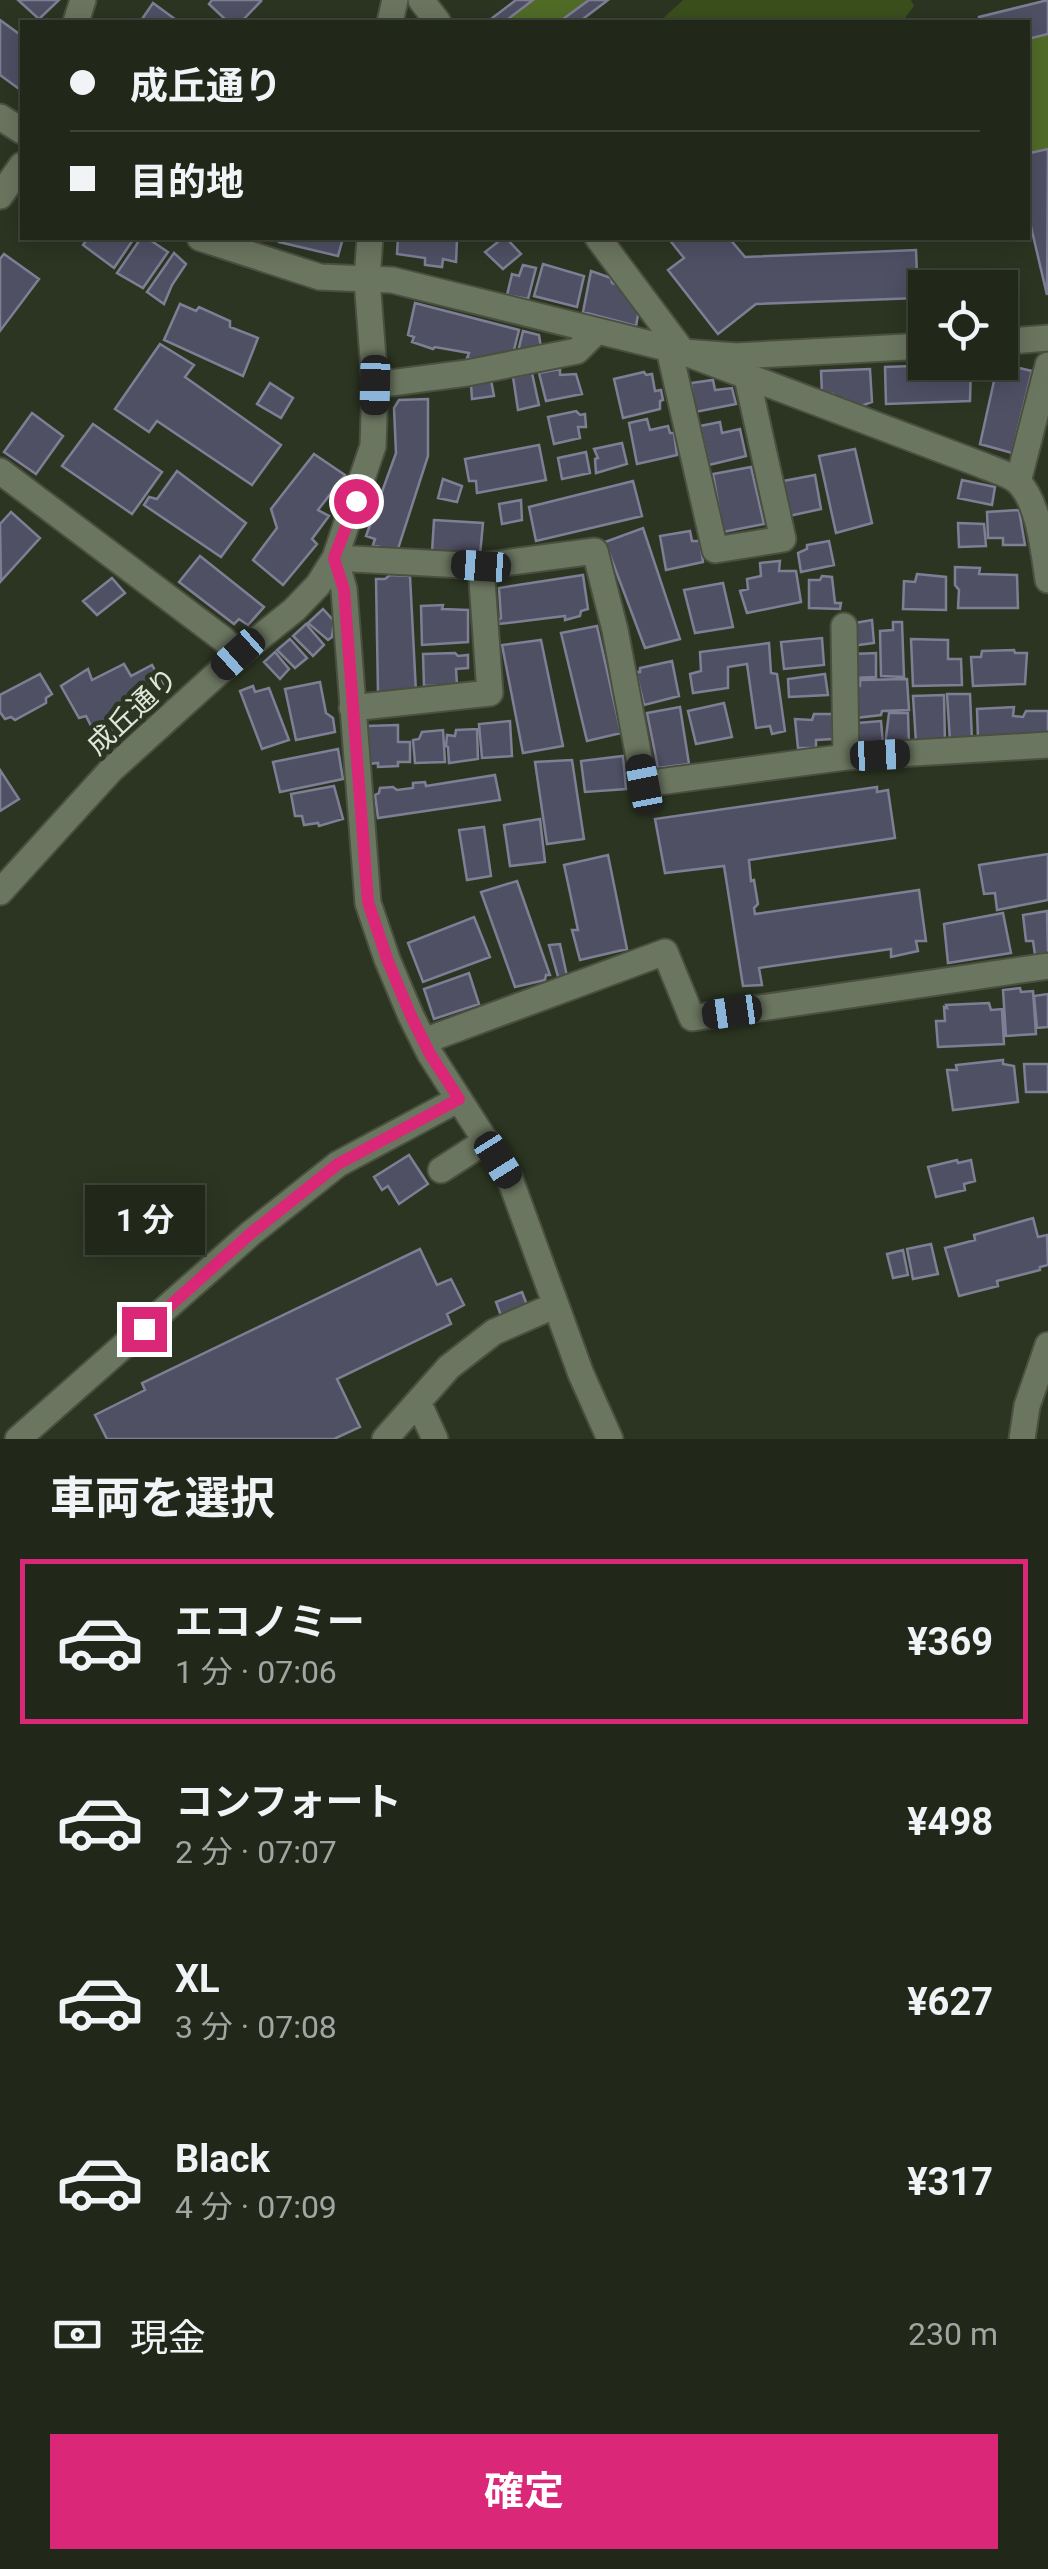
<!DOCTYPE html>
<html lang="ja">
<head>
<meta charset="utf-8">
<style>
  body { margin:0; font-family:Roboto,"Noto Sans JP",sans-serif; background:#2d3427; color:#f1f3f6; height:100vh; display:flex; flex-direction:column; font-size:38px; white-space:nowrap }
  * { box-sizing:border-box; margin:0 }
  p { font-size:32px; color:#a2a6a2 }
  .icon { flex:none; width:55px; height:55px; fill:none; stroke:currentColor; stroke-width:2; stroke-linecap:round; stroke-linejoin:round }
  .map { position:relative; height:1439px; overflow:hidden }
  .side { display:flex; flex-direction:column; background:#21281a; flex:1 }
  .side>* { flex:none }
  .guide { position:absolute; left:20px; top:20px; width:1010px; height:220px; border-radius:0px; box-shadow:0 5px 25px #0003,0 0 0 2px #3e4439; display:grid; align-content:center; height:220px; padding:0 50px; background:#21281a }
  .buttons { position:absolute; left:908px; top:270px; display:grid; gap:20px }
  .buttons a { display:grid; place-items:center; width:110px; height:110px; border-radius:0px; background:#21281a; box-shadow:0 5px 25px #0003,0 0 0 2px #3e4439; font-size:50px }
  .end { position:absolute; width:45px; height:45px; margin:-22px; border:12px solid #db2777; background:#fff; box-shadow:0 0 0 5px #fff }
  .from { border-radius:50% }
  .bubble { position:absolute; height:70px; border-radius:0px; background:#21281a; box-shadow:0 5px 25px #0003,0 0 0 2px #3e4439; font-size:32px; font-weight:700; line-height:70px; text-align:center }
  .car { position:absolute; width:30px; height:60px; margin:-30px -15px; border-radius:12px; box-shadow:0 0 8px 2px #0007; background:linear-gradient(#222 24%,#8ab4d8 0 40%,#222 0 76%,#8ab4d8 0 86%,#222 0) }
  .guide b { display:flex; align-items:center; gap:35px; height:95px; font-size:38px }
  .guide b+b { border-top:2px solid #3e4439 }
  .guide i { width:25px; height:25px; background:#f1f3f6 }
  ul { padding:0; list-style:none }
  li { display:flex; align-items:center; gap:30px; height:165px; margin:0 20px 15px; padding:0 30px; border:5px solid transparent; border-radius:0px }
  li div { flex:1 }
  li b { display:block; font-size:38px }
  li em { font-style:normal; font-weight:700 }
  li.current { border-color:#db2777 }
  li>.icon { width:90px; height:90px; stroke-width:1.5 }
  h2 { padding:0 50px; font-size:45px; line-height:120px }
  .pay { display:flex; align-items:center; gap:25px; height:110px; padding:0 50px; font-size:38px }
  .pay p { margin-inline-start:auto }
  .cta { display:flex; gap:20px; margin-top:auto; padding:20px 50px }
  .cta a { flex:1; height:115px; border-radius:0px; background:#db2777; color:#fff; font-size:40px; font-weight:700; line-height:115px; text-align:center }
  .map>svg:first-child { display:block }
  .green { fill:#3b4f1d }
  .water { fill:#516c27 }
  .building { fill:#505065; stroke:#7e7f95; stroke-width:2.5 }
  .lines { fill:none; stroke-linecap:round; stroke-linejoin:round }
  .minor-casing { stroke:#4a5040; stroke-width:29 }
  .minor { stroke:#6b7660; stroke-width:25 }
  .route { stroke:#db2777; stroke-width:12 }
  .labels { text-anchor:middle; stroke-width:9; stroke-linejoin:round; paint-order:stroke }
  .street-label { font-size:28px; fill:#e0e5d9; stroke:#2c3522 }
</style>
</head>
<body>
<div class="map">
<svg width="1048" height="1439" viewBox="0 0 1048 1439">
  <rect width="100%" height="100%" fill="#2c3522"/>
  <path class="green" d="M 683,0 L 911,0 L 914,6 L 902,22 L 659,22 Z"/>
  <path class="water" d="M 533,0 L 589,0 L 559,22 L 504,22 Z
    M 1048,34 L 1048,149 L 1030,153 L 1028,141 L 1028,39 Z"/>
  <path class="building" d="M 18,0 L 59,0 L 39,19 Z
    M 212,0 L 259,0 L 261,1 L 241,22 L 228,22 L 209,4 Z
    M 516,0 L 533,0 L 504,22 L 487,22 Z
    M 589,0 L 608,0 L 579,22 L 559,22 Z
    M 1048,0 L 1048,34 L 1028,39 L 1028,22 L 980,22 L 979,17 Z
    M 153,3 L 179,22 L 140,22 Z
    M 0,20 L 22,36 L 22,91 L 0,75 Z
    M 1028,141 L 1030,153 L 1048,149 L 1047,295 L 1028,214 Z
    M 88,238 L 129,238 L 133,240 L 114,268 L 83,245 Z
    M 141,238 L 147,238 L 168,252 L 143,288 L 117,273 Z
    M 280,238 L 343,238 L 338,256 L 279,242 Z
    M 398,238 L 461,238 L 457,240 L 456,262 L 443,259 L 442,267 L 425,265 L 425,258 L 397,254 Z
    M 503,238 L 506,238 L 521,254 L 503,269 L 485,252 Z
    M 668,238 L 729,238 L 745,257 L 916,250 L 918,298 L 756,304 L 718,334 L 668,270 L 684,258 Z
    M 174,253 L 186,264 L 172,285 L 164,304 L 147,292 Z
    M 4,254 L 39,279 L 0,331 L 0,259 Z
    M 543,264 L 584,276 L 577,307 L 534,296 Z
    M 523,265 L 536,268 L 528,299 L 507,295 L 512,274 L 519,276 Z
    M 591,271 L 611,278 L 612,283 L 619,285 L 639,310 L 636,326 L 583,312 Z
    M 415,303 L 519,330 L 512,358 L 492,363 L 467,358 L 469,353 L 435,347 L 433,349 L 412,342 L 414,337 L 408,335 Z
    M 180,304 L 196,311 L 199,307 L 230,321 L 230,327 L 258,338 L 243,376 L 164,340 Z
    M 523,331 L 539,335 L 542,354 L 516,360 Z
    M 160,344 L 194,365 L 185,377 L 281,445 L 252,485 L 157,421 L 149,432 L 115,409 Z
    M 998,363 L 1032,371 L 1012,453 L 980,444 Z
    M 971,364 L 970,401 L 886,404 L 885,367 Z
    M 560,369 L 560,375 L 576,374 L 582,394 L 546,401 L 539,373 Z
    M 870,369 L 872,402 L 864,405 L 845,406 L 845,399 L 833,399 L 833,394 L 822,394 L 821,371 Z
    M 644,372 L 646,375 L 652,374 L 655,391 L 661,390 L 663,400 L 660,401 L 660,409 L 623,418 L 614,379 Z
    M 532,373 L 539,405 L 518,410 L 513,377 Z
    M 491,380 L 494,396 L 472,399 L 471,385 Z
    M 713,380 L 715,390 L 732,388 L 736,404 L 695,412 L 691,383 Z
    M 270,383 L 293,398 L 281,418 L 257,404 Z
    M 428,399 L 428,456 L 397,552 L 373,545 L 375,539 L 366,536 L 396,453 L 394,408 L 399,400 Z
    M 576,411 L 580,415 L 585,414 L 586,427 L 578,427 L 580,438 L 554,444 L 548,417 Z
    M 32,413 L 63,436 L 36,474 L 4,452 Z
    M 647,419 L 650,430 L 668,426 L 670,433 L 674,433 L 677,455 L 637,464 L 629,423 Z
    M 720,422 L 722,433 L 740,429 L 746,456 L 709,465 L 700,426 Z
    M 93,424 L 162,472 L 132,514 L 62,466 Z
    M 622,443 L 627,464 L 596,473 L 595,459 L 598,458 L 594,449 Z
    M 539,445 L 546,480 L 477,493 L 476,481 L 469,481 L 465,459 Z
    M 855,449 L 872,523 L 836,533 L 819,456 Z
    M 586,452 L 590,473 L 562,479 L 558,458 Z
    M 314,454 L 345,475 L 318,510 L 329,516 L 312,539 L 317,544 L 283,585 L 253,560 L 277,528 L 271,509 Z
    M 751,467 L 764,524 L 723,532 L 713,474 Z
    M 177,471 L 246,523 L 221,557 L 144,505 L 149,497 L 157,499 Z
    M 815,475 L 821,509 L 789,516 L 783,481 Z
    M 443,479 L 462,486 L 457,502 L 438,498 Z
    M 962,480 L 995,487 L 992,505 L 958,498 Z
    M 633,481 L 642,516 L 536,541 L 529,507 Z
    M 521,500 L 522,520 L 502,524 L 499,504 Z
    M 1019,510 L 1025,545 L 1003,545 L 1003,538 L 988,538 L 987,512 Z
    M 11,512 L 40,538 L 1,581 L 0,524 Z
    M 434,520 L 483,523 L 480,555 L 432,552 Z
    M 958,523 L 984,524 L 986,546 L 959,547 Z
    M 643,528 L 680,639 L 645,648 L 605,542 Z
    M 690,531 L 692,541 L 700,541 L 703,562 L 666,570 L 660,536 Z
    M 829,541 L 834,565 L 801,572 L 798,553 L 807,549 L 807,545 Z
    M 200,556 L 264,607 L 248,625 L 239,619 L 234,624 L 179,582 Z
    M 780,561 L 779,571 L 796,571 L 801,602 L 747,613 L 740,591 L 748,589 L 747,579 L 761,576 L 760,563 Z
    M 955,567 L 980,568 L 979,574 L 1017,575 L 1018,608 L 958,608 L 959,590 L 955,585 Z
    M 917,574 L 946,577 L 946,610 L 903,609 L 904,581 L 915,582 Z
    M 390,575 L 410,576 L 416,692 L 378,693 L 376,579 L 385,579 Z
    M 583,575 L 588,609 L 581,611 L 580,616 L 565,620 L 565,616 L 499,624 L 498,620 L 501,618 L 499,588 Z
    M 822,576 L 832,577 L 835,603 L 841,603 L 840,609 L 809,608 L 809,580 L 820,580 Z
    M 112,578 L 125,593 L 97,615 L 83,601 Z
    M 723,583 L 733,627 L 695,633 L 684,590 Z
    M 443,605 L 442,609 L 468,610 L 468,642 L 422,645 L 421,606 Z
    M 323,609 L 334,621 L 332,637 L 328,640 L 308,623 Z
    M 872,620 L 874,643 L 851,646 L 849,624 Z
    M 893,622 L 902,622 L 904,677 L 881,676 L 880,631 L 893,630 Z
    M 306,624 L 324,645 L 313,656 L 293,636 Z
    M 597,626 L 621,733 L 587,741 L 561,633 Z
    M 822,638 L 824,665 L 784,669 L 781,642 Z
    M 290,639 L 307,658 L 295,668 L 277,650 Z
    M 911,639 L 948,640 L 948,659 L 961,659 L 962,685 L 913,686 Z
    M 541,640 L 563,746 L 523,753 L 502,645 Z
    M 769,643 L 771,673 L 777,674 L 785,731 L 772,734 L 770,726 L 756,728 L 747,664 L 728,667 L 728,688 L 693,693 L 690,674 L 701,671 L 700,652 Z
    M 1014,650 L 1015,653 L 1027,653 L 1025,684 L 973,686 L 971,657 L 981,657 L 982,651 Z
    M 275,652 L 289,669 L 280,679 L 264,662 Z
    M 455,653 L 458,656 L 468,655 L 468,668 L 456,669 L 457,685 L 424,686 L 423,654 Z
    M 876,653 L 876,677 L 853,678 L 852,654 Z
    M 672,661 L 679,696 L 644,705 L 636,672 L 640,672 L 640,668 Z
    M 124,664 L 131,676 L 152,665 L 166,690 L 120,714 L 127,728 L 107,740 L 100,730 L 93,730 L 86,716 L 79,718 L 61,686 L 88,669 L 92,680 Z
    M 40,674 L 52,694 L 46,698 L 46,703 L 15,720 L 11,717 L 5,719 L 0,712 L 0,695 Z
    M 825,674 L 828,695 L 789,697 L 788,679 Z
    M 907,679 L 909,710 L 882,711 L 881,715 L 855,718 L 853,687 L 860,686 L 860,680 Z
    M 320,682 L 326,713 L 333,718 L 335,732 L 296,740 L 285,689 Z
    M 253,686 L 255,692 L 269,688 L 289,740 L 262,749 L 240,691 Z
    M 947,694 L 970,694 L 972,740 L 950,741 Z
    M 944,695 L 945,744 L 916,743 L 913,696 Z
    M 724,703 L 732,737 L 696,744 L 688,711 Z
    M 680,707 L 689,764 L 658,768 L 647,713 Z
    M 1014,707 L 1013,716 L 1023,717 L 1026,711 L 1048,711 L 1048,733 L 985,736 L 983,739 L 978,739 L 977,709 Z
    M 889,713 L 908,713 L 909,746 L 885,745 Z
    M 814,714 L 832,714 L 833,739 L 816,740 L 816,748 L 798,748 L 795,719 L 812,720 Z
    M 510,721 L 512,756 L 482,758 L 479,724 Z
    M 881,721 L 883,744 L 858,746 L 858,723 Z
    M 398,725 L 398,742 L 410,742 L 410,762 L 398,762 L 398,766 L 378,767 L 378,763 L 368,764 L 367,726 Z
    M 477,729 L 478,759 L 449,763 L 448,747 L 446,746 L 447,735 L 455,736 L 456,730 Z
    M 443,730 L 445,762 L 415,763 L 413,740 L 419,739 L 422,732 Z
    M 338,749 L 343,779 L 280,792 L 273,762 Z
    M 623,756 L 626,789 L 585,792 L 581,761 Z
    M 572,760 L 584,839 L 547,844 L 535,762 Z
    M 0,770 L 19,799 L 0,811 Z
    M 495,775 L 500,800 L 378,818 L 375,795 L 379,793 L 380,788 L 393,787 L 397,790 L 413,788 L 413,783 L 425,782 L 426,786 Z
    M 334,786 L 343,819 L 319,826 L 318,823 L 304,825 L 302,816 L 295,816 L 291,794 Z
    M 877,787 L 877,792 L 888,790 L 895,838 L 749,860 L 751,881 L 754,880 L 758,904 L 754,908 L 755,914 L 919,890 L 926,941 L 916,941 L 918,951 L 891,957 L 891,949 L 759,968 L 762,985 L 743,986 L 724,866 L 665,873 L 655,819 Z
    M 540,819 L 545,862 L 510,866 L 504,825 Z
    M 484,827 L 491,876 L 467,880 L 459,830 Z
    M 1048,854 L 1048,900 L 997,910 L 995,893 L 984,894 L 979,865 Z
    M 608,855 L 627,949 L 580,960 L 572,930 L 578,930 L 564,865 Z
    M 517,881 L 550,975 L 546,975 L 545,980 L 515,987 L 481,892 Z
    M 1047,911 L 1048,953 L 1035,955 L 1033,941 L 1026,941 L 1023,915 Z
    M 1003,913 L 1011,953 L 948,963 L 944,924 Z
    M 474,917 L 490,957 L 423,982 L 408,943 Z
    M 560,944 L 567,976 L 559,980 L 549,945 Z
    M 469,973 L 479,1004 L 434,1019 L 424,989 Z
    M 1020,988 L 1021,992 L 1033,991 L 1036,1034 L 1006,1036 L 1003,990 Z
    M 1048,994 L 1048,1027 L 1037,1028 L 1034,996 Z
    M 989,1003 L 991,1010 L 1002,1009 L 1004,1044 L 938,1047 L 936,1021 L 945,1021 L 944,1007 L 947,1008 L 946,1005 Z
    M 1003,1060 L 1003,1064 L 1014,1066 L 1018,1102 L 953,1110 L 947,1070 L 957,1070 L 956,1065 Z
    M 1024,1064 L 1048,1064 L 1048,1092 L 1026,1092 Z
    M 409,1155 L 428,1184 L 399,1204 L 388,1186 L 382,1190 L 374,1177 Z
    M 957,1160 L 958,1163 L 971,1160 L 975,1181 L 964,1184 L 965,1190 L 936,1197 L 928,1167 Z
    M 1033,1218 L 1038,1237 L 1047,1235 L 1048,1265 L 1040,1267 L 1040,1270 L 997,1281 L 998,1286 L 959,1296 L 945,1248 L 975,1240 L 974,1235 Z
    M 931,1244 L 938,1274 L 913,1279 L 907,1249 Z
    M 420,1249 L 437,1285 L 451,1279 L 464,1305 L 447,1314 L 451,1324 L 337,1379 L 360,1427 L 334,1439 L 107,1439 L 95,1415 L 145,1390 L 142,1383 Z
    M 903,1250 L 908,1275 L 893,1278 L 887,1254 Z
    M 522,1292 L 529,1310 L 503,1321 L 496,1302 Z"/>
  <g class="lines">
    <g class="minor-casing">
      <path id="minor" d="M 421,0 L 438,22
        M 76,22 L 83,0
        M 390,22 L 395,0
        M 0,117 L 22,131
        M 0,196 L 22,165
        M 200,238 L 320,277 L 392,280 L 683,352 L 982,465 C 993,470 1010,474 1018,482 C 1039,502 1044,553 1048,580
        M 598,238 L 683,352 L 736,356 L 925,346
        M 1000,342 L 1048,338
        M 669,349 L 715,550 L 783,539 L 747,377
        M 375,385 L 467,373 L 577,351 L 597,331
        M 0,471 L 223,639 L 239,654
        M 1018,482 L 1048,365
        M 844,626 L 846,757
        M 352,708 L 490,693 L 481,566
        M 0,892 L 111,770 L 239,654 L 294,610 L 318,585 L 335,558 L 373,446 L 375,385 L 367,279 L 370,238
        M 424,1041 L 665,952 L 692,1018 L 1048,966
        M 441,1170 L 486,1141
        M 418,1402 L 435,1439
        M 18,1439 L 250,1234 L 338,1164 L 459,1099
        M 385,1439 L 449,1367 L 494,1332 L 556,1305
        M 610,1439 L 581,1374 L 510,1179 L 430,1054 L 411,1016 L 387,959 L 368,903 L 344,589 L 335,558 L 481,566 L 595,551 L 615,630 L 644,784 L 846,757 L 1048,745
        M 1022,1439 L 1027,1406 L 1048,1345"/>
    </g>
    <use href="#minor" class="minor"/>
  </g>
  <g class="lines">
    <path class="route" d="M 144,1329 L 250,1234 L 338,1164 L 459,1099 L 430,1054 L 411,1016 L 387,959 L 368,902 L 344,590 L 334,558 L 356,501"/>
  </g>
  <g class="labels">
    <g class="street-label">
      <text transform="translate(132 711) rotate(-43)" y="10">成丘通り</text>
    </g>
  </g>
</svg>
<div class="buttons">
<a><svg class="icon" aria-label="locate" viewBox="0 0 24 24"><circle cx="12" cy="12" r="6"/><path d="M12 2v4M12 18v4M2 12h4M18 12h4"/></svg></a>
</div>
<i class="end from" style="left:356px;top:501px"></i>
<i class="end" style="left:144px;top:1329px"></i>
<div class="bubble" style="left:85px;top:1185px;width:120px">1 分</div>
<i class="car" style="left:375px;top:385px;rotate:181deg"></i>
<i class="car" style="left:481px;top:566px;rotate:274deg"></i>
<i class="car" style="left:238px;top:654px;rotate:228deg"></i>
<i class="car" style="left:880px;top:755px;rotate:87deg"></i>
<i class="car" style="left:644px;top:784px;rotate:349deg"></i>
<i class="car" style="left:732px;top:1012px;rotate:262deg"></i>
<i class="car" style="left:498px;top:1160px;rotate:148deg"></i>
<div class="guide">
<b><i class="from"></i>成丘通り</b>
<b><i></i>目的地</b>
</div>
</div>
<section class="side">
<h2>車両を選択</h2>
<ul>
<li class="current"><svg class="icon" aria-label="car" viewBox="0 0 24 24"><path d="M5 17H2v-5l4-1 3-4h7l3 4 3 1v5h-3M9 17h6M6 11h13"/><circle cx="7" cy="17" r="2"/><circle cx="17" cy="17" r="2"/></svg><div><b>エコノミー</b><p>1 分 · 07:06</p></div><em>¥369</em></li>
<li><svg class="icon" aria-label="car" viewBox="0 0 24 24"><path d="M5 17H2v-5l4-1 3-4h7l3 4 3 1v5h-3M9 17h6M6 11h13"/><circle cx="7" cy="17" r="2"/><circle cx="17" cy="17" r="2"/></svg><div><b>コンフォート</b><p>2 分 · 07:07</p></div><em>¥498</em></li>
<li><svg class="icon" aria-label="car" viewBox="0 0 24 24"><path d="M5 17H2v-5l4-1 3-4h7l3 4 3 1v5h-3M9 17h6M6 11h13"/><circle cx="7" cy="17" r="2"/><circle cx="17" cy="17" r="2"/></svg><div><b>XL</b><p>3 分 · 07:08</p></div><em>¥627</em></li>
<li><svg class="icon" aria-label="car" viewBox="0 0 24 24"><path d="M5 17H2v-5l4-1 3-4h7l3 4 3 1v5h-3M9 17h6M6 11h13"/><circle cx="7" cy="17" r="2"/><circle cx="17" cy="17" r="2"/></svg><div><b>Black</b><p>4 分 · 07:09</p></div><em>¥317</em></li>
</ul>
<div class="pay"><svg class="icon" aria-label="cash" viewBox="0 0 24 24"><path d="M3 7h18v10H3z"/><circle cx="12" cy="12" r="2"/></svg>現金<p>230 m</p></div>
<div class="cta"><a>確定</a></div>
</section>
</body>
</html>
